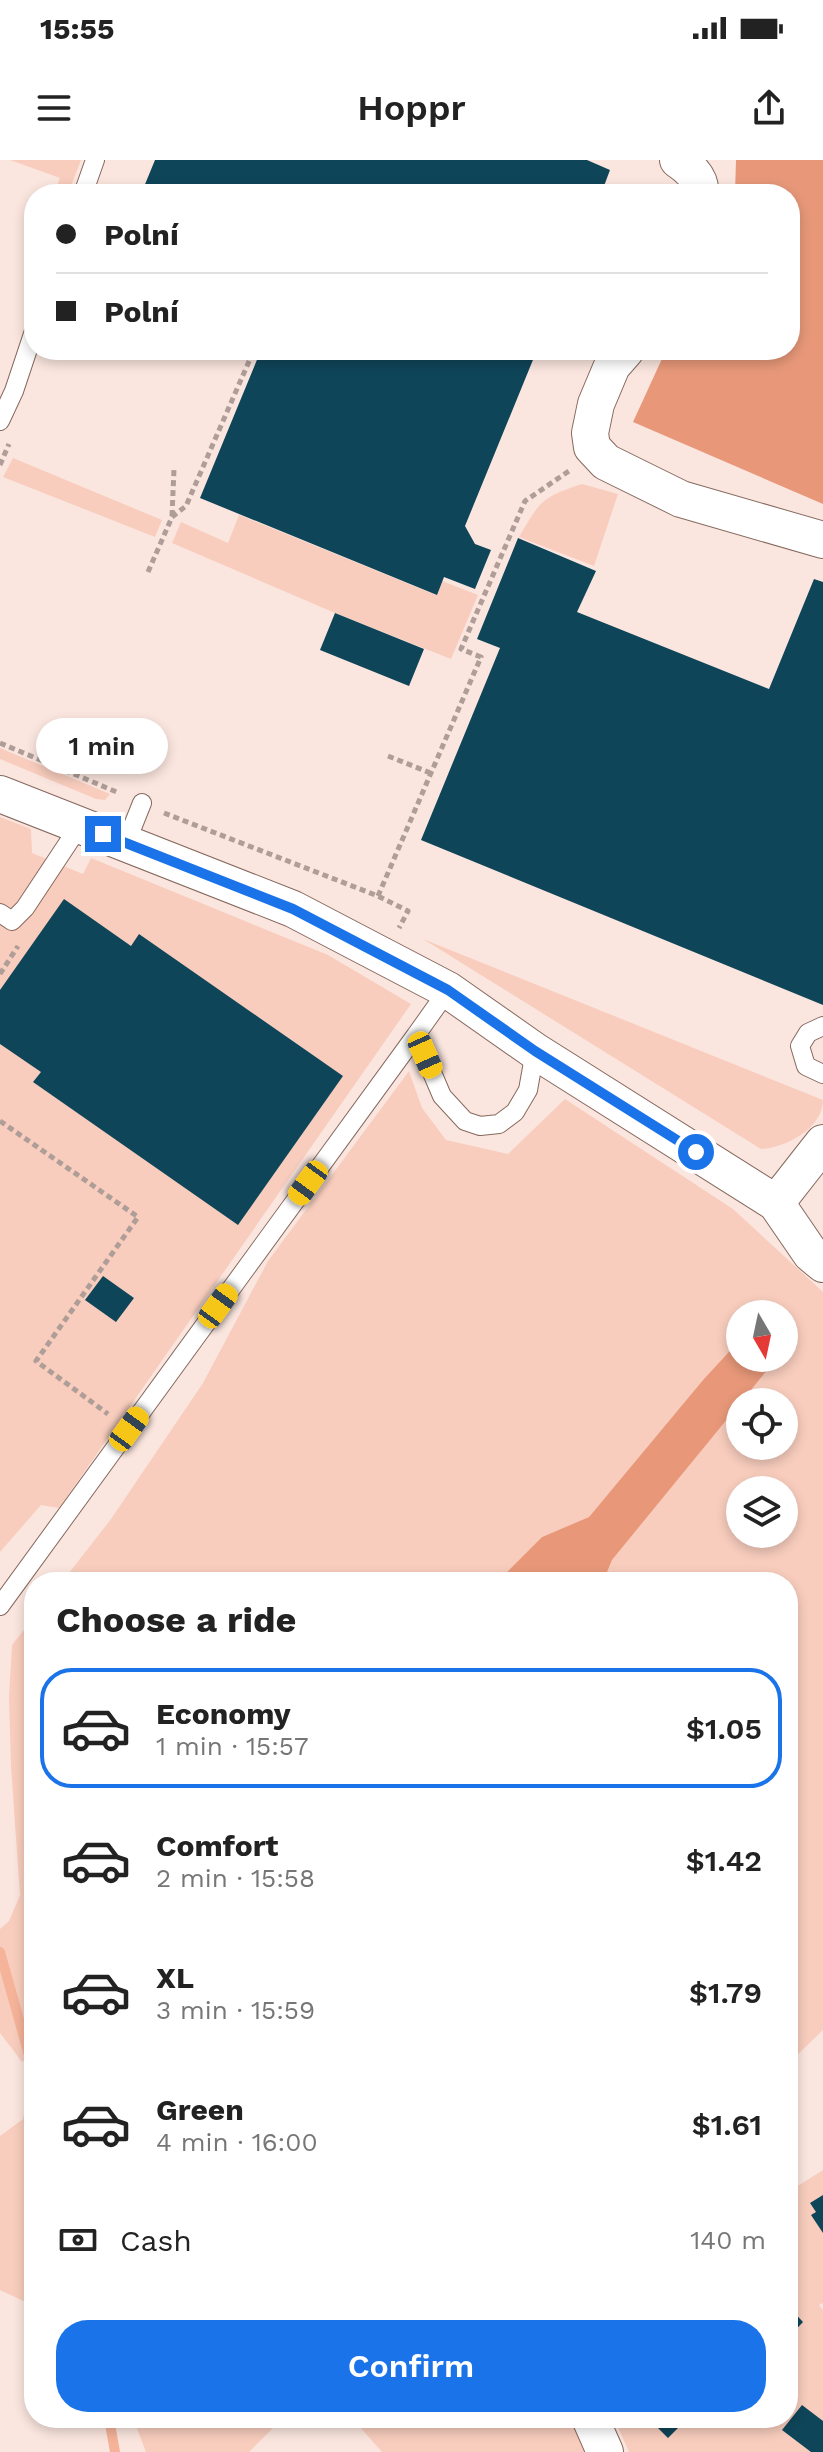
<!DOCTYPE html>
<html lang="en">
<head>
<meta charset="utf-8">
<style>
  body { margin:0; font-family:"Work Sans",sans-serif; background:#f6f6f6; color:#222; height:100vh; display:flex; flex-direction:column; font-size:30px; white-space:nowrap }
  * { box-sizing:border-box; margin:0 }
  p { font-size:26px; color:#767676 }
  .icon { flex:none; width:44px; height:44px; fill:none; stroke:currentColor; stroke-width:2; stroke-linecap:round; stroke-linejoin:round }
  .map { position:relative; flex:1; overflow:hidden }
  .side { position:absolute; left:24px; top:1412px; width:774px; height:856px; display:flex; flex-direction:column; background:#fff; border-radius:32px; box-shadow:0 4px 12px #0003 }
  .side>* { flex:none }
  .guide { position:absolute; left:24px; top:24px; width:776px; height:176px; border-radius:32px; box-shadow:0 4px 12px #0003; display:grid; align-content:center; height:176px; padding:0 32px; background:#fff }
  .needle { width:52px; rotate:171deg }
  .controls { position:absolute; left:726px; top:1140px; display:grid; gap:16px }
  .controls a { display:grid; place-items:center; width:72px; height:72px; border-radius:50%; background:#fff; box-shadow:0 4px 12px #0003; font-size:40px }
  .end { position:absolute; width:36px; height:36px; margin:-18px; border:10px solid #1a73e8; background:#fff; box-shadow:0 0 0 4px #fff }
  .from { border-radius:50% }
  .bubble { position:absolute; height:56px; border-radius:28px; background:#fff; box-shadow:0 4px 12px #0003; font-size:26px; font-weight:600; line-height:56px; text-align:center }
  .car { position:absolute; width:24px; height:48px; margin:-24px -12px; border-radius:10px; box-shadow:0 0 6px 2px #0007; background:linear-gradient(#f5c518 24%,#345 0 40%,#f5c518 0 76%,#345 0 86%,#f5c518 0) }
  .guide b { display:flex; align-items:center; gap:28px; height:76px; font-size:30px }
  .guide b+b { border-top:2px solid #e0e0e0 }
  .guide i { width:20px; height:20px; background:#222 }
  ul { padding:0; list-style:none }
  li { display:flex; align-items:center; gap:24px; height:120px; margin:0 16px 12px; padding:0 16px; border:4px solid transparent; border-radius:32px }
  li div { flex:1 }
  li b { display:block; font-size:30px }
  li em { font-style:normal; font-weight:600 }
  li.active { border-color:#1a73e8 }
  li>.icon { width:72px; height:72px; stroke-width:1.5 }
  h2 { padding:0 32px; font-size:36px; line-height:96px }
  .pay { display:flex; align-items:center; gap:20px; height:88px; padding:0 32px; font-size:30px }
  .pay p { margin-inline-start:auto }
  .action { display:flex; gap:16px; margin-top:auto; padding:16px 32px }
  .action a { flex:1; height:92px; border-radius:32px; background:#1a73e8; color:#fff; font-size:32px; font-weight:600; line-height:92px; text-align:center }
  .status { display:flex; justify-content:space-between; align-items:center; height:56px; padding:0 40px; background:#fff; direction:ltr }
  .status svg { height:22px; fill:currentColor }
  header { display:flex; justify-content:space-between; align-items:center; height:104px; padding:0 32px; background:#fff; font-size:36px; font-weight:600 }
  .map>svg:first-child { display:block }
  .green { fill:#f8cdbd; fill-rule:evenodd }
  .forest { fill:#e89879 }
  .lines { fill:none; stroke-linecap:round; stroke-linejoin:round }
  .stream { stroke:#f5b399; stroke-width:10 }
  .building { fill:#0f4559 }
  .service-casing { stroke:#86695e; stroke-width:20 }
  .minor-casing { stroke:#86695e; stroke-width:38 }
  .path { stroke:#af9d97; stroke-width:5; stroke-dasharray:6 4; stroke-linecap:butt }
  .service { stroke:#fff; stroke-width:18 }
  .minor { stroke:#fff; stroke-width:36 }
  .route { stroke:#1a73e8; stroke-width:10 }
</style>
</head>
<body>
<div class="status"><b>15:55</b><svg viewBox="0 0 49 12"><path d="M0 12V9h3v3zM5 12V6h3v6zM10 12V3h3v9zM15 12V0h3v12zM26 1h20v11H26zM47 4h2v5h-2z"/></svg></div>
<header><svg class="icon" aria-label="menu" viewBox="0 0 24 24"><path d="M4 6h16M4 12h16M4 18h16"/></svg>Hoppr<svg class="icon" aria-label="share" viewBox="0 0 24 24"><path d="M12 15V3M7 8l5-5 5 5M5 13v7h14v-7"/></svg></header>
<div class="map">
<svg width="823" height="2292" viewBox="0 0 823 2292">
  <rect width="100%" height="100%" fill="#fbe6df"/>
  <path class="green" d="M 10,0 L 81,0 L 68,34 L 54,34 L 60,18 Z
    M 13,298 L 162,360 L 155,377 L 3,317 Z
    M 582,324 L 618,334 L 594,406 L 519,377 C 540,341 542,337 582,324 Z
    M 239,355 L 436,435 L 442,421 L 478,435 L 451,499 L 335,453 L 172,383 L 181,362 L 228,383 Z
    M 0,588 L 110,634 L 105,640 L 96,639 L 0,599 Z
    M 0,657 L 31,669 L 32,693 L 83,714 L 91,698 L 328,795 L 411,844 L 59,1348 L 41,1345 L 0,1392 Z
    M 423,779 L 823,940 C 823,968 786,988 761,989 Z
    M 409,911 L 422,948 L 446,980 L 508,994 L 565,939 L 733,1049 L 823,1132 L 823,1870 L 788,1904 L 788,1422 L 603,1422 L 612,1400 L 740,1243 L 740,1286 L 784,1286 L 784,1242 L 741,1242 L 777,1198 L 784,1198 L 784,1190 L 794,1178 L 784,1169 L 784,1154 L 766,1154 L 761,1150 L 759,1154 L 740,1154 L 740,1180 L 732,1190 L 703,1220 L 589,1357 L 542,1377 L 497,1422 L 62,1422 L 111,1359 L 203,1223 L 268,1101 ZM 740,1330 L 784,1330 L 784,1374 L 740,1374 Z
    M 34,1457 L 34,1894 L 22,1902 L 0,1873 L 0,1769 L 9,1761 L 20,1735 L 11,1607 L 9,1537 L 12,1485 Z
    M 34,1903 L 34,2146 L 0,2130 L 0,1976 L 23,1959 Z
    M 823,2010 L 823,2143 L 819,2145 L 823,2150 L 823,2292 L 629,2292 L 614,2258 L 788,2258 L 788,2032 Z
    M 133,2258 L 283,2258 L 249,2292 L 146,2292 Z
    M 352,2258 L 570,2258 L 585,2292 L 382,2292 Z"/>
  <path class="forest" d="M 736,0 L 823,0 L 823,344 L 633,262 L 666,190 L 790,190 L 790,34 L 735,34 Z
    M 740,1180 L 740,1198 L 777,1198 L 612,1400 L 603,1422 L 497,1422 L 542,1377 L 589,1357 L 703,1220 Z"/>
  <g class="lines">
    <path class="stream" d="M 0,1792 L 34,1913
      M 109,2258 L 115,2292"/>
  </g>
  <path class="building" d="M 155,0 L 587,0 L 610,10 L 601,34 L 141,34 Z
    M 261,190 L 537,190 L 465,366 L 475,384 L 491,390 L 475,429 L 444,417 L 437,435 L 200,338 Z
    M 518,378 L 596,411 L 577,452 L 769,529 L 814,419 L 823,422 L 823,845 L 421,680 L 500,488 L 477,479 Z
    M 335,453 L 424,489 L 409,526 L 320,490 Z
    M 64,739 L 131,786 L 139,774 L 343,916 L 238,1065 L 33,922 L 41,912 L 0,884 L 0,830 Z
    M 103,1116 L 134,1138 L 116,1162 L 85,1140 Z
    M 823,2035 L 823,2073 L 811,2055 L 816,2052 L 810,2043 Z
    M 788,2146 L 803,2162 L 788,2178 Z
    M 802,2245 L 823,2261 L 823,2292 L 811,2292 L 782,2270 Z
    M 645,2258 L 688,2258 L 668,2278 L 655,2265 L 652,2268 Z"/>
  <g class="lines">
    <g class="service-casing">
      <path id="service" d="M 83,34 L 95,0
        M 0,261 L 14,231 L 34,171
        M 126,683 L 142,643
        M 0,753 L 12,761 L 25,748 L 80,665
        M 448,830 L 416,875 L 442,936 L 465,961 L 480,966 L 499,964 L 515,952 L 528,930 L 535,891
        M 823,866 L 808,873 L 800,886 L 806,906 L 823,914
        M 0,1446 L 416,875"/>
    </g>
    <g class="minor-casing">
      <path id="minor" d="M 678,0 C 690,8 702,19 700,34
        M 626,190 L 612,206 L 596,244 L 590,273 L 592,287 L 606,302 L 681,339 L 823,380
        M 0,634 L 293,749 L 448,830 L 535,891 L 776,1043 L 811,1094 L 823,1104
        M 776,1043 L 823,983
        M 590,2258 L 605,2292"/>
    </g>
    <path class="path" d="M 144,193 L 146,190
      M 0,305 L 9,284
      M 172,356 L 174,309
      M 148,412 L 172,357 L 186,346 L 250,199
      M 0,583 L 119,633
      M 388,596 L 433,614
      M 164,653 L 378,736 L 408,751 L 399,768
      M 378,736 L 481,497 L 461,489 L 525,341 L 569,311
      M 0,814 L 18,786
      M 0,961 L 138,1057 L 36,1201 L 108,1254"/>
    <use href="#service" class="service"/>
    <use href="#minor" class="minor"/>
  </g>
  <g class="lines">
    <path class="route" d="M 103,674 L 293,749 L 448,830 L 535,891 L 696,992"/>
  </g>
</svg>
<div class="controls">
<a><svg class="needle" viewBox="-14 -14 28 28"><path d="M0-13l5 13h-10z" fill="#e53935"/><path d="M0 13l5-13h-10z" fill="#767676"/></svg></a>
<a><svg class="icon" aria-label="locate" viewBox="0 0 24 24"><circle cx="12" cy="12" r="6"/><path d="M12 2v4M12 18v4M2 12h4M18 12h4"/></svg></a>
<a><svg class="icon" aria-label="layers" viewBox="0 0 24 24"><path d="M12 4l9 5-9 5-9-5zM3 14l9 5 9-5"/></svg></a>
</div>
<i class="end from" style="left:696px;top:992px"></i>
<i class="end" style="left:103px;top:674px"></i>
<div class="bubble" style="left:36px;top:558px;width:132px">1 min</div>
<i class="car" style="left:425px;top:895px;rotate:156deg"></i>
<i class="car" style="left:308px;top:1023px;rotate:216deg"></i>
<i class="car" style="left:218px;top:1146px;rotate:36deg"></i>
<i class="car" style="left:129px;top:1269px;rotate:36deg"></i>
<div class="guide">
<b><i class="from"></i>Polní</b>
<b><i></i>Polní</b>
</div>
<section class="side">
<h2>Choose a ride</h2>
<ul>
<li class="active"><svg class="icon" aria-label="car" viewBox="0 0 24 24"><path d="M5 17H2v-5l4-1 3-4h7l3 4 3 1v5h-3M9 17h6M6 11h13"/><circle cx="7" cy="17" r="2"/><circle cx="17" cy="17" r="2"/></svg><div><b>Economy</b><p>1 min · 15:57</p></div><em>$1.05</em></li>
<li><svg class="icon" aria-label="car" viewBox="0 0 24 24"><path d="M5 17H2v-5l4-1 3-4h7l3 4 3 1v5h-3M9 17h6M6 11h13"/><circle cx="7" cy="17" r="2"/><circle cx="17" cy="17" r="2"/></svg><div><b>Comfort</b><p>2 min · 15:58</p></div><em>$1.42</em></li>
<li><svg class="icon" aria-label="car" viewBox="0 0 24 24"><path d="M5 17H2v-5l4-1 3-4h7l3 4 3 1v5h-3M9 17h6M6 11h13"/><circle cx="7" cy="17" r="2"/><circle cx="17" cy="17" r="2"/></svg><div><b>XL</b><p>3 min · 15:59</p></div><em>$1.79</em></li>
<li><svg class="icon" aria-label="car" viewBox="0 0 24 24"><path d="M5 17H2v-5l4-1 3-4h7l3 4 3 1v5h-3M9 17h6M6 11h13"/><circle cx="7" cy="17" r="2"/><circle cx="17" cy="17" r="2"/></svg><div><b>Green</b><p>4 min · 16:00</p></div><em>$1.61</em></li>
</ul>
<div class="pay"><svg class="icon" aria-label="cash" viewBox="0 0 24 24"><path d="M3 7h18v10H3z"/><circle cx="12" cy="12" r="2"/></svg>Cash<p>140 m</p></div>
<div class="action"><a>Confirm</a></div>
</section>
</div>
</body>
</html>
